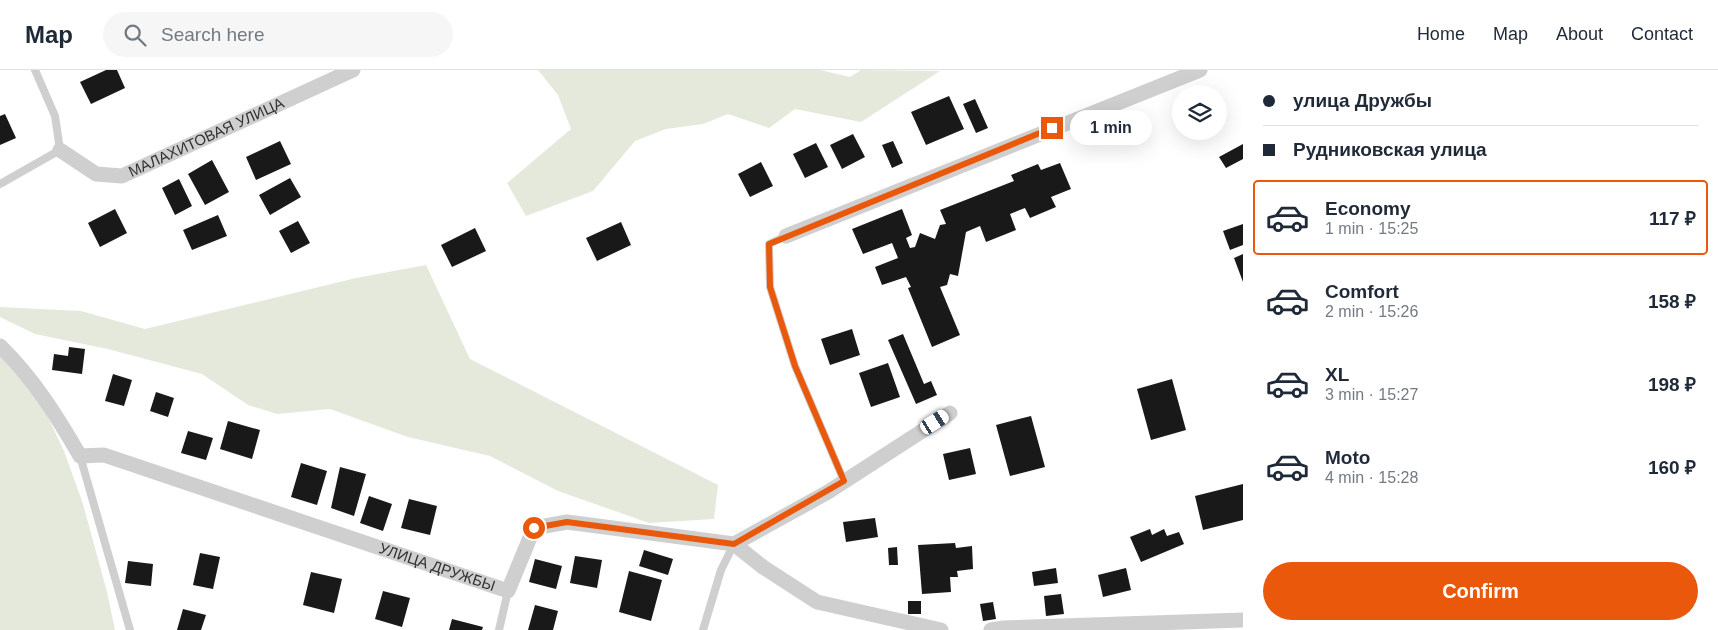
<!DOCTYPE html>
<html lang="en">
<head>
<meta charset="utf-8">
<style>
  body { margin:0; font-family:Arial,sans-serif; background:#f6f6f7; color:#1f2937; height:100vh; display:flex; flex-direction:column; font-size:19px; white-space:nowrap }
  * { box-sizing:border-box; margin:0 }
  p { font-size:16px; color:#747a83 }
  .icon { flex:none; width:28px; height:28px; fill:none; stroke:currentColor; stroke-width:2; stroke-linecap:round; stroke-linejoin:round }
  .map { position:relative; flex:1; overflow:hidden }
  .panel { display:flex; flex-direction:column; background:#fff; width:475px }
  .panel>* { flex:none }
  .top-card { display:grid; align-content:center; height:110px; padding:0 20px; background:#fff }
  .tools { position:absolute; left:1172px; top:15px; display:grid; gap:10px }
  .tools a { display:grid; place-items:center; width:55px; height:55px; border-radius:50%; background:#fff; box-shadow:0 5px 20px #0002; font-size:25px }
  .end { position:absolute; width:22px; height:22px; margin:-11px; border:6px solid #ea580c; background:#fff; box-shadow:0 0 0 2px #fff }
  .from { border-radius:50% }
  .bubble { position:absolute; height:35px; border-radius:18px; background:#fff; box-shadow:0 5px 20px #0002; font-size:16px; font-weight:700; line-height:35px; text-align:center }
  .car { position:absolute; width:15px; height:30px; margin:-15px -8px; border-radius:6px; box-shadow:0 0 4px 1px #0007; background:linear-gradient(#fff 24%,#345 0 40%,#fff 0 76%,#345 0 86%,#fff 0) }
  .top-card b { display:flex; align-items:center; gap:18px; height:48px; font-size:19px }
  .top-card b+b { border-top:1px solid #e0e1e3 }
  .top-card i { width:12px; height:12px; background:#1f2937 }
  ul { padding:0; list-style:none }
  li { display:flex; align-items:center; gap:15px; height:75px; margin:0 10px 8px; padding:0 10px; border:2px solid transparent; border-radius:5px }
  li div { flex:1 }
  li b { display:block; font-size:19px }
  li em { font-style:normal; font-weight:700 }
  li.on { border-color:#ea580c }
  li>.icon { width:45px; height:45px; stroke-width:1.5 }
  .button { display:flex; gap:10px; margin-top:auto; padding:10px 20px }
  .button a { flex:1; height:58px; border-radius:30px; background:#ea580c; color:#fff; font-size:20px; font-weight:700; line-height:58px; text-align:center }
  header { display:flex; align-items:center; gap:30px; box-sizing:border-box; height:70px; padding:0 25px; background:#fff; border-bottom:1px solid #e0e1e3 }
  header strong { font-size:24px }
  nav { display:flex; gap:28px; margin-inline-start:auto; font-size:18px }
  .search { width:350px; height:45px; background:#f6f6f7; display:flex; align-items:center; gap:12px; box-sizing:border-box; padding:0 18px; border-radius:28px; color:#747a83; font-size:19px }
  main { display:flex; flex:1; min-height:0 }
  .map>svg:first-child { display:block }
  .green { fill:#e4e9dc }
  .building { fill:#191919 }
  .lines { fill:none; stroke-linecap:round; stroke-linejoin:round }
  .lane { stroke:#cfcfcf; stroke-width:8 }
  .street { stroke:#cfcfcf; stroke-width:15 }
  .route { stroke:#ea580c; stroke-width:6 }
  .labels { text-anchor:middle; stroke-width:5; stroke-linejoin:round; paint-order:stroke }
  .street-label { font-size:15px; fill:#323232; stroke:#fff }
</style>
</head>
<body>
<header>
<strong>Map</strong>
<div class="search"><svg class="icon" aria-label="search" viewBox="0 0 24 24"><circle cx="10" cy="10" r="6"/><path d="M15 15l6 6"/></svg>Search here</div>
<nav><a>Home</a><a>Map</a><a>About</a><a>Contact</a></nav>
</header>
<main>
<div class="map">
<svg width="1243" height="560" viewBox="0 0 1243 560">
  <rect width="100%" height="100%" fill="#fff"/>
  <path class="green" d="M 538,0 L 820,0 L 850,7 L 861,0 L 940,1 L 861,52 L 795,39 L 769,58 L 728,44 L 703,54 L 666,59 L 635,71 L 593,121 L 526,146 L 507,113 L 571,59 L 558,25 Z
    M 426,195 L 470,289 L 718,415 L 714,449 L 649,453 L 558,421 L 490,386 L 408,367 L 330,339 L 277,344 L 248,335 L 202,304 L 108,279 L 35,264 L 0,247 L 0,237 L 81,241 L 145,259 L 356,208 Z
    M 0,270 L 25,299 L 64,381 L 83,434 L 107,522 L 115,560 L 0,560 Z"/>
  <path class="building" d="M 106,0 L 117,0 L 125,18 L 91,34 L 80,12 Z
    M 949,26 L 964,59 L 926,75 L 911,42 Z
    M 975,29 L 988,58 L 976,63 L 963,34 Z
    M 5,44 L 16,68 L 0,75 L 0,46 Z
    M 853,64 L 865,87 L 842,99 L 830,75 Z
    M 280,71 L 291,94 L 256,110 L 246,87 Z
    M 893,71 L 903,93 L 892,98 L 882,75 Z
    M 816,73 L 828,97 L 805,108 L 793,84 Z
    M 1243,74 L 1243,89 L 1226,98 L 1219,87 Z
    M 212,90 L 229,122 L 205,135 L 188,104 Z
    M 761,92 L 773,116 L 750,127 L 738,104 Z
    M 1060,93 L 1071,119 L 1051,127 L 1056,137 L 1030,148 L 1025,138 L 1010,144 L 1016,160 L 986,172 L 980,156 L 966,162 L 958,206 L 950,204 L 947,215 L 940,217 L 960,265 L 932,277 L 908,218 L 911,217 L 906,207 L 882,215 L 875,197 L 898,188 L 892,173 L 863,184 L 852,159 L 902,139 L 912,165 L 906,168 L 910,178 L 915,177 L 920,163 L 935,169 L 940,155 L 946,154 L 940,140 L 1014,111 L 1011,105 L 1038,94 L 1041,100 Z
    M 290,108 L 301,127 L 270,145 L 259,125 Z
    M 179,109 L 192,136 L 175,145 L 162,118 Z
    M 115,139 L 127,163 L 100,177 L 88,153 Z
    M 218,145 L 227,166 L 192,180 L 183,160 Z
    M 298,151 L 310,173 L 291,183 L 279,161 Z
    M 621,152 L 631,175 L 597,191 L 586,168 Z
    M 1243,154 L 1243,175 L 1230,180 L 1223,161 Z
    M 475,158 L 486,181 L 452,197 L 441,175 Z
    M 1243,184 L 1243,212 L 1234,188 Z
    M 852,259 L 860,285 L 830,295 L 821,269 Z
    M 903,264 L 924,314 L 931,311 L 937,325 L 916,334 L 888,270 Z
    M 69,277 L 85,279 L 82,304 L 52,300 L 54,284 L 68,286 Z
    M 888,293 L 900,327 L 871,337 L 859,303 Z
    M 113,304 L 132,310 L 124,336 L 105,331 Z
    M 1172,309 L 1186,360 L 1151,370 L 1137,319 Z
    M 156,322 L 174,328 L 168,347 L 150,341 Z
    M 1031,346 L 1045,397 L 1010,406 L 996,355 Z
    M 228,351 L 260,360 L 252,389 L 220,379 Z
    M 188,361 L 213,368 L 206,390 L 181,383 Z
    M 970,378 L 976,404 L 949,410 L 943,384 Z
    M 301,393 L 327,401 L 317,435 L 291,427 Z
    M 340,397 L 366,404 L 354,446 L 331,438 Z
    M 1243,414 L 1243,450 L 1203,460 L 1195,426 Z
    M 369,426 L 392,434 L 383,461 L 360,453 Z
    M 409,429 L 437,436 L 430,465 L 401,458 Z
    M 875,448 L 878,467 L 846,472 L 843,452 Z
    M 1150,459 L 1152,465 L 1164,459 L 1167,466 L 1179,462 L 1184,474 L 1141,492 L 1130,467 Z
    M 955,473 L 956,478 L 972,476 L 973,499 L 957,501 L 958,507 L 950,507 L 951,522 L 922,524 L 918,475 Z
    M 897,477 L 898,495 L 889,495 L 888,478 Z
    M 644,480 L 673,489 L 668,505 L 639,496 Z
    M 200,483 L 220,487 L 213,519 L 193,515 Z
    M 575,486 L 602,490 L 597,518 L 570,513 Z
    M 535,489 L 562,496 L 556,519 L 529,512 Z
    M 128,491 L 153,494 L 151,516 L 125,513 Z
    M 1056,498 L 1058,513 L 1034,516 L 1032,502 Z
    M 1126,498 L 1131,520 L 1103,527 L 1098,505 Z
    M 629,501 L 662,510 L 651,551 L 619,542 Z
    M 311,502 L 342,509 L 334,543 L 303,535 Z
    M 383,521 L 410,528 L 402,557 L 375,549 Z
    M 1061,524 L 1064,544 L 1046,546 L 1044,526 Z
    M 908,531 L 921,531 L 921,544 L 908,544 Z
    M 993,532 L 996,549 L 983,551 L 980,534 Z
    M 535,535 L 558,541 L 553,560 L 528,560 Z
    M 183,539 L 206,545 L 201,560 L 177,560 Z
    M 452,549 L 483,557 L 482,560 L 449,560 Z"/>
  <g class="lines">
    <path class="lane" d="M 0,114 L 60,80 L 55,46 L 35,0
      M 786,166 L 769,174 L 770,217 L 795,296 L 844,411
      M 80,386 L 130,560
      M 499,560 L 508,521
      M 703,560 L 721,500 L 734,474"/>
    <g class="street">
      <path id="s1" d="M 60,80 L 96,104 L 122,106 L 353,0"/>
      <path d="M 786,166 L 1200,0"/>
      <path id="s2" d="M 0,276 C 33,308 57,346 80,386 L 104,385 L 508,521 L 534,458 L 567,452 L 734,474 L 763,497 L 817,532 L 941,560"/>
      <path d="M 734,474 L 828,422 L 950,343"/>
      <path d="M 991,560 L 1004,558 L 1243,550"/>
    </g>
  </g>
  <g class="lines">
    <path class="route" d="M 534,458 L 567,452 L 734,474 L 844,411 L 795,296 L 770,217 L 769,174 L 1052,58"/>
  </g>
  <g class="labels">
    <g class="street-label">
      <text dy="5" stroke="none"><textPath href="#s1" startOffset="162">МАЛАХИТОВАЯ УЛИЦА</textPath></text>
      <text dy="5" stroke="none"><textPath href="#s2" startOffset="512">УЛИЦА ДРУЖБЫ</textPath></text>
    </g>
  </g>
</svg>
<div class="tools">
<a><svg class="icon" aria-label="layers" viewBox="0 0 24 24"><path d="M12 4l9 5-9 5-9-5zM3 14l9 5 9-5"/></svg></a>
</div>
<i class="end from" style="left:534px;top:458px"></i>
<i class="end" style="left:1052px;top:58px"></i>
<div class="bubble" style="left:1070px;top:40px;width:82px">1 min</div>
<i class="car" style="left:935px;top:352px;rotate:57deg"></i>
</div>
<section class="panel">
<div class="top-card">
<b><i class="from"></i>улица Дружбы</b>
<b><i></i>Рудниковская улица</b>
</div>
<ul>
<li class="on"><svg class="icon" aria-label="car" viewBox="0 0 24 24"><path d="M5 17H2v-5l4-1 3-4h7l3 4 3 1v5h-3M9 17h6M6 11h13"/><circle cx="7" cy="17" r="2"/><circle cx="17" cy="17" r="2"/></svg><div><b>Economy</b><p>1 min · 15:25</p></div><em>117 ₽</em></li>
<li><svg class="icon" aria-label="car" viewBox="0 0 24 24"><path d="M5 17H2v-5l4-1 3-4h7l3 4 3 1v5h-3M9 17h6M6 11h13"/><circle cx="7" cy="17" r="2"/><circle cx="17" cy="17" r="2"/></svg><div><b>Comfort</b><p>2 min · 15:26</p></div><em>158 ₽</em></li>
<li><svg class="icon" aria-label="car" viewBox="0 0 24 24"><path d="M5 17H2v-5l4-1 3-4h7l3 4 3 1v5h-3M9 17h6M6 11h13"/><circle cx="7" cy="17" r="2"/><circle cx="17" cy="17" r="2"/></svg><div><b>XL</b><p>3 min · 15:27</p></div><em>198 ₽</em></li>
<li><svg class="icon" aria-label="car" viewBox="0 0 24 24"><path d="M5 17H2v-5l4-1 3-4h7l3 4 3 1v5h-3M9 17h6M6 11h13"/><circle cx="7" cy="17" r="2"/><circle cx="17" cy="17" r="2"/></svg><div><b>Moto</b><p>4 min · 15:28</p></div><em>160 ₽</em></li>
</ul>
<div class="button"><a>Confirm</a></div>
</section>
</main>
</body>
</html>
